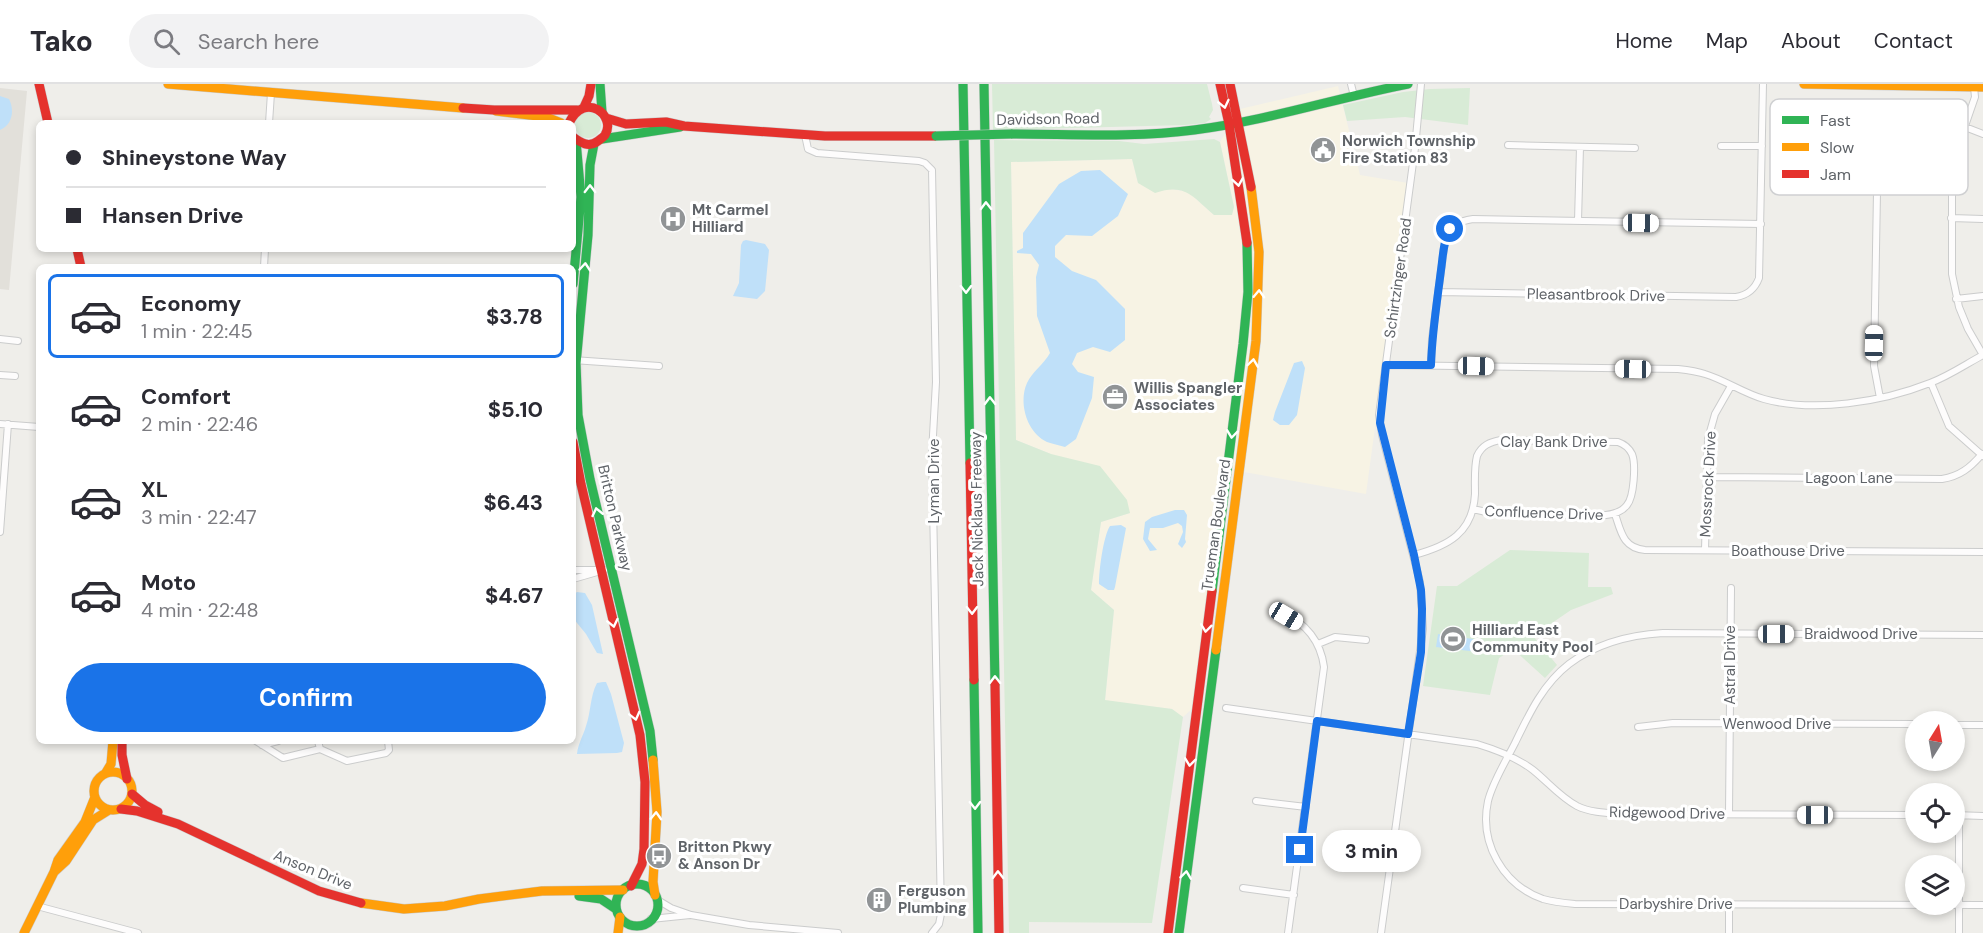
<!DOCTYPE html>
<html lang="en">
<head>
<meta charset="utf-8">
<style>
  body { margin:0; font-family:"DM Sans",sans-serif; background:#f2f2f3; color:#2b2b33; height:100vh; display:flex; flex-direction:column; font-size:22px; white-space:nowrap }
  * { box-sizing:border-box; margin:0 }
  p { font-size:20px; color:#7c7c81 }
  .icon { flex:none; width:33px; height:33px; fill:none; stroke:currentColor; stroke-width:2; stroke-linecap:round; stroke-linejoin:round }
  .map { position:relative; flex:1; overflow:hidden }
  .drawer { position:absolute; left:36px; top:180px; width:540px; height:480px; display:flex; flex-direction:column; background:#fff; border-radius:9px; box-shadow:0 3px 9px #0003 }
  .drawer>* { flex:none }
  .guide { position:absolute; left:36px; top:36px; width:540px; height:132px; border-radius:9px; box-shadow:0 3px 9px #0003; display:grid; align-content:center; height:132px; padding:0 30px; background:#fff }
  .needle { width:39px; rotate:11deg }
  .tools { position:absolute; left:1905px; top:627px; display:grid; gap:12px }
  .tools a { display:grid; place-items:center; width:60px; height:60px; border-radius:50%; background:#fff; box-shadow:0 3px 9px #0003; font-size:30px }
  .end { position:absolute; width:27px; height:27px; margin:-14px; border:8px solid #1a73e8; background:#fff; box-shadow:0 0 0 3px #fff }
  .from { border-radius:50% }
  .bubble { position:absolute; height:42px; border-radius:21px; background:#fff; box-shadow:0 3px 9px #0003; font-size:20px; font-weight:700; line-height:42px; text-align:center }
  .car { position:absolute; width:18px; height:36px; margin:-18px -9px; border-radius:8px; box-shadow:0 0 4px 2px #0007; background:linear-gradient(#fff 24%,#345 0 40%,#fff 0 76%,#345 0 86%,#fff 0) }
  .guide b { display:flex; align-items:center; gap:21px; height:57px; font-size:22px }
  .guide b+b { border-top:2px solid #e1e1e2 }
  .guide i { width:15px; height:15px; background:#2b2b33 }
  ul { padding:10px 0 0; list-style:none }
  li { display:flex; align-items:center; gap:18px; height:84px; margin:0 12px 9px; padding:0 18px; border:3px solid transparent; border-radius:9px }
  li div { flex:1 }
  li b { display:block; font-size:22px }
  li em { font-style:normal; font-weight:700 }
  li.selected { border-color:#1a73e8 }
  li>.icon { width:54px; height:54px; stroke-width:1.5 }
  .cta { display:flex; gap:12px; margin-top:auto; padding:12px 30px }
  .cta a { flex:1; height:69px; border-radius:36px; background:#1a73e8; color:#fff; font-size:24px; font-weight:700; line-height:69px; text-align:center }
  header { display:flex; align-items:center; gap:36px; box-sizing:border-box; height:84px; padding:0 30px; background:#fff; border-bottom:2px solid #e1e1e2 }
  header strong { font-size:28px }
  nav { display:flex; gap:33px; margin-inline-start:auto; font-size:21px }
  .search { width:420px; height:54px; background:#f2f2f3; display:flex; align-items:center; gap:15px; box-sizing:border-box; padding:0 21px; border-radius:33px; color:#7c7c81; font-size:22px }
  .map>svg:first-child { display:block }
  .commercial { fill:#f7f3e4 }
  .education { fill:#e2e0da }
  .green { fill:#d8ebd6 }
  .water { fill:#bfe0f9 }
  .lines { fill:none; stroke-linecap:round; stroke-linejoin:round }
  .street-casing { stroke:#cbcccc; stroke-width:8 }
  .fast-casing { stroke:#cacacb; stroke-width:10 }
  .slow-casing { stroke:#cacacb; stroke-width:10 }
  .jam-casing { stroke:#cacacb; stroke-width:10 }
  .street { stroke:#fdfcfc; stroke-width:6 }
  .fast { stroke:#30b455; stroke-width:9 }
  .slow { stroke:#ff9f0a; stroke-width:9 }
  .jam { stroke:#e5322d; stroke-width:9 }
  .fast-bridge-casing { stroke:#cacacb; stroke-width:10; stroke-linecap:butt }
  .fast-bridge { stroke:#30b455; stroke-width:9 }
  .oneway { stroke:#fff }
  .route { stroke:#1a73e8; stroke-width:8 }
  .labels { text-anchor:middle; stroke-width:6; stroke-linejoin:round; paint-order:stroke }
  .street-label { font-size:15px; fill:#5f6368; stroke:#fff }
  .poi-label { font-size:15px; font-weight:bold; fill:#5f6368; stroke:#fff; text-anchor:start }
  .key { fill:#fff; stroke:#cfd0d2; stroke-width:1.5 }
  .key-label { font-size:16px; fill:#5f6368 }
</style>
</head>
<body>
<header>
<strong>Tako</strong>
<div class="search"><svg class="icon" aria-label="search" viewBox="0 0 24 24"><circle cx="10" cy="10" r="6"/><path d="M15 15l6 6"/></svg>Search here</div>
<nav><a>Home</a><a>Map</a><a>About</a><a>Contact</a></nav>
</header>
<div class="map">
<svg width="1983" height="849" viewBox="0 0 1983 849">
  <rect width="100%" height="100%" fill="#efeeea"/>
  <path class="commercial" d="M 1338,2 L 1360,91 L 1408,99 L 1366,410 L 1233,386 L 1201,617 L 1183,633 L 1172,625 L 1105,617 L 1114,526 L 1091,506 L 1101,438 L 1130,429 L 1051,370 L 1016,356 L 1011,78 L 1132,75 L 1138,99 L 1188,108 L 1214,131 L 1234,122 L 1220,58 L 1240,25 Z"/>
  <path class="education" d="M 0,4 L 27,7 L 9,206 L 0,205 Z"/>
  <path class="green" d="M 992,0 L 1207,0 L 1212,20 L 1213,26 L 1209,33 L 1211,35 L 1205,39 L 1185,41 L 993,46 Z
    M 1470,4 L 1468,41 L 1405,33 L 1347,37 L 1343,21 L 1403,8 L 1430,5 Z
    M575 41a13 13 0 1 1 26 0a13 13 0 1 1-26 0Z
    M 1214,55 L 1220,58 L 1234,123 L 1232,131 L 1214,131 C 1192,112 1185,99 1155,109 L 1138,99 L 1132,75 L 1011,78 L 1016,356 L 1051,370 L 1100,382 L 1127,416 L 1130,429 L 1101,438 L 1091,506 L 1114,526 L 1105,616 L 1172,625 L 1183,633 L 1152,839 L 1029,838 L 1029,849 L 1009,849 L 994,56 L 1119,57 L 1144,60 Z
    M 1510,466 L 1589,469 L 1588,503 L 1611,503 L 1613,510 L 1571,526 L 1533,552 L 1557,581 L 1545,594 L 1513,565 L 1499,574 L 1490,611 L 1423,602 L 1437,502 L 1457,502 Z"/>
  <path class="water" d="M 0,12 L 9,15 C 15,27 12,41 0,46 Z
    M 1100,86 L 1128,110 L 1118,132 L 1092,152 L 1066,151 L 1055,162 L 1055,173 L 1072,187 L 1096,196 L 1125,225 L 1125,256 L 1110,268 L 1093,263 L 1077,269 L 1072,280 L 1078,288 L 1094,293 L 1092,314 L 1076,355 L 1065,363 C 1059,361 1052,360 1047,358 C 1027,349 1018,319 1027,299 C 1032,288 1044,280 1050,269 L 1037,232 L 1036,193 L 1039,181 L 1031,170 L 1017,169 L 1017,167 L 1023,164 L 1023,149 L 1059,100 L 1081,87 Z
    M 746,156 L 765,160 L 769,166 L 765,207 L 757,215 L 733,212 L 739,199 L 741,161 L 743,157 Z
    M 1302,277 L 1305,284 L 1297,331 L 1289,341 L 1280,341 L 1273,336 L 1275,328 L 1294,279 Z
    M 1175,426 L 1184,426 L 1187,431 L 1185,455 L 1186,458 L 1182,464 L 1178,460 L 1183,448 L 1182,442 L 1178,439 L 1163,444 L 1150,444 L 1148,455 L 1157,466 L 1150,467 L 1143,455 L 1145,438 L 1152,433 Z
    M 1121,441 L 1126,444 L 1115,503 L 1114,506 L 1108,506 L 1099,500 C 1099,487 1103,453 1110,442 Z
    M 577,508 L 585,509 L 592,521 L 603,570 L 597,569 L 586,550 L 573,534 L 573,511 Z
    M 1450,543 L 1460,545 L 1459,553 L 1480,556 L 1478,568 L 1436,563 L 1438,550 L 1448,552 Z
    M 603,598 L 606,598 L 611,610 L 624,659 L 622,668 L 617,669 L 577,670 C 578,660 583,652 586,642 C 591,628 590,612 597,599 Z"/>
  <g class="lines">
    <g class="street-casing">
      <path id="street" d="M 1351,0 L 1354,12
        M 269,39 L 271,9
        M 1965,43 L 1983,50
        M 805,51 L 808,65 L 817,69 L 919,77 L 925,79 L 932,86 L 936,298 L 932,369 L 941,830 L 939,840 L 932,849
        M 1508,61 L 1635,64
        M 1721,62 L 1762,62
        M 1951,134 L 1983,135
        M 1578,137 L 1580,63
        M 264,183 L 265,165
        M 1438,208 L 1736,213 C 1748,211 1755,205 1759,194 L 1763,0
        M 1956,215 L 1983,212
        M 0,255 L 18,257
        M 573,276 L 659,282
        M 1386,281 L 1678,285 C 1687,286 1696,287 1705,290 C 1725,296 1743,309 1764,315 C 1814,329 1882,318 1930,299 C 1949,292 1966,280 1983,271 L 1968,245 L 1959,223 L 1952,190 L 1952,88 L 1956,68 L 1975,13 L 1974,3
        M 1431,281 L 1432,255 L 1445,157 C 1449,142 1459,137 1473,135 L 1761,140
        M 0,291 L 15,292
        M 1931,299 L 1949,342 L 1983,372
        M 1880,314 L 1874,282 L 1877,108 C 1882,70 1911,87 1933,94 C 1939,96 1946,97 1952,99
        M 0,340 L 39,343
        M 1707,393 L 1942,395 C 1960,392 1970,384 1982,370
        M 1615,430 C 1621,448 1623,464 1645,466 L 1983,468
        M 0,448 L 8,340
        M 1705,466 L 1708,355 L 1715,330 L 1731,302
        M 1414,471 C 1448,462 1473,449 1475,410 C 1475,397 1474,384 1477,372 C 1482,361 1490,358 1501,356 L 1618,358 C 1624,360 1629,364 1632,370 C 1636,380 1634,413 1627,421 C 1622,428 1614,430 1606,431 L 1495,430 L 1473,425
        M 573,486 L 597,486
        M 573,495 L 604,486
        M 1282,531 C 1306,537 1321,559 1324,583 L 1288,849
        M 1983,551 L 1663,549 C 1628,551 1597,559 1569,580 C 1543,600 1529,630 1515,659 C 1506,677 1493,697 1488,717 C 1479,759 1503,801 1543,815 C 1554,818 1564,819 1575,820 L 1983,821
        M 1318,560 L 1335,553 L 1366,556
        M 1226,624 L 1477,660 C 1497,666 1516,673 1533,686 C 1548,698 1560,713 1577,722 C 1589,728 1605,729 1619,730 L 1916,731
        M 1954,641 L 1983,641
        M 1638,643 L 1673,639 L 1916,640
        M 256,657 L 283,674 L 320,665
        M 318,657 L 320,665 L 347,677 L 386,669 L 389,666 L 388,657
        M 262,661 L 278,657
        M 1256,717 L 1306,723
        M 1729,730 L 1731,504
        M 1954,731 L 1983,732
        M 1243,804 L 1294,811
        M 656,815 L 671,824 L 691,831 L 749,841 L 838,849
        M 1729,820 L 1729,849
        M 37,822 L 138,849
        M 651,835 L 690,831
        M 1381,849 L 1423,545 L 1420,498 L 1382,351 L 1379,331 L 1415,64 L 1421,0
        M 1959,849 L 1959,732"/>
    </g>
    <g class="fast-casing">
      <path id="fast" d="M 600,0 L 602,28
        M 963,0 L 970,379
        M 984,0 L 995,600
        M 1011,50 C 1072,50 1133,54 1194,46 C 1266,37 1336,14 1408,0
        M 602,55 L 680,43
        M 594,60 L 590,81 L 588,151 L 576,280 L 578,331 L 590,395 L 650,647 L 653,676
        M 573,200 L 581,113 L 576,57
        M 1212,507 L 1243,260 L 1248,208 L 1247,159
        M 974,596 L 978,849
        M616 821a21 21 0 1 1 42 0a21 21 0 1 1-42 0Z
        M 579,812 L 601,815 L 616,825
        M 1179,849 L 1216,566"/>
    </g>
    <g class="slow-casing">
      <path id="slow" d="M 168,0 L 463,24
        M 1804,0 L 1983,3
        M 496,27 L 546,33 L 561,39
        M 1216,566 L 1256,257 L 1259,168 L 1251,103
        M 653,676 L 657,728 L 653,798 L 655,811
        M94 707a19 19 0 1 1 38 0a19 19 0 1 1-38 0Z
        M 105,690 L 111,680 L 113,657
        M 54,788 L 66,777 L 93,736 L 109,726
        M 361,819 L 404,825 L 445,822 L 479,815 L 542,807 L 623,806
        M 24,849 L 54,788 L 58,776 L 85,738 L 95,713
        M 618,849 L 620,833"/>
    </g>
    <g class="jam-casing">
      <path id="jam" d="M 39,0 L 48,39
        M 1220,0 L 1229,40 L 1247,159
        M 1230,0 L 1251,103
        M 584,23 L 589,12 L 591,0
        M 463,24 L 494,26 L 577,26
        M 606,34 L 626,40 L 666,38 L 684,42 L 825,52 L 936,52
        M 569,39 C 585,6 617,32 605,51 C 603,54 600,55 598,57 C 589,64 581,59 573,53
        M 77,165 L 81,183
        M 573,358 L 581,400 L 640,651 L 645,698 L 644,765 L 642,780 L 631,802
        M 970,379 L 974,596
        M 995,600 L 999,849
        M 122,657 L 122,671 L 127,695
        M 132,710 L 145,721 L 158,728
        M 121,725 L 137,727 L 178,740 L 319,807 L 361,819
        M 1168,849 L 1212,507"/>
    </g>
    <use href="#street" class="street"/>
    <use href="#fast" class="fast"/>
    <use href="#slow" class="slow"/>
    <use href="#jam" class="jam"/>
    <g class="fast-bridge-casing">
      <path id="fast-bridge" d="M 936,52 L 1011,50"/>
    </g>
    <use href="#fast-bridge" class="fast-bridge"/>
  </g>
  <defs><path id="oneway-chevron" d="M-2-3.5L2.5 0L-2 3.5" fill="none" stroke-width="1.6" stroke-linecap="round" stroke-linejoin="round" transform="scale(1.5)"/></defs>
  <g class="oneway">
    <use href="#oneway-chevron" transform="translate(1224 20) rotate(77)"/>
    <use href="#oneway-chevron" transform="translate(1238 98) rotate(81)"/>
    <use href="#oneway-chevron" transform="translate(590 105) rotate(-90)"/>
    <use href="#oneway-chevron" transform="translate(986 122) rotate(-91)"/>
    <use href="#oneway-chevron" transform="translate(585 183) rotate(-85)"/>
    <use href="#oneway-chevron" transform="translate(966 205) rotate(89)"/>
    <use href="#oneway-chevron" transform="translate(1259 210) rotate(-88)"/>
    <use href="#oneway-chevron" transform="translate(1253 279) rotate(-82)"/>
    <use href="#oneway-chevron" transform="translate(990 317) rotate(-91)"/>
    <use href="#oneway-chevron" transform="translate(1232 350) rotate(97)"/>
    <use href="#oneway-chevron" transform="translate(597 428) rotate(-103)"/>
    <use href="#oneway-chevron" transform="translate(972 526) rotate(89)"/>
    <use href="#oneway-chevron" transform="translate(613 539) rotate(77)"/>
    <use href="#oneway-chevron" transform="translate(1206 544) rotate(97)"/>
    <use href="#oneway-chevron" transform="translate(995 596) rotate(-91)"/>
    <use href="#oneway-chevron" transform="translate(635 632) rotate(76)"/>
    <use href="#oneway-chevron" transform="translate(1190 678) rotate(97)"/>
    <use href="#oneway-chevron" transform="translate(975 721) rotate(89)"/>
    <use href="#oneway-chevron" transform="translate(656 732) rotate(-88)"/>
    <use href="#oneway-chevron" transform="translate(998 791) rotate(-91)"/>
    <use href="#oneway-chevron" transform="translate(1186 791) rotate(-83)"/>
  </g>
  <g class="lines">
    <path class="route" d="M 1300,766 L 1317,637 L 1408,650 L 1421,568 L 1422,525 L 1421,506 L 1414,471 L 1380,339 L 1386,281 L 1431,281 C 1432,249 1437,218 1441,186 C 1443,173 1443,157 1450,145"/>
  </g>
  <defs>
    <g id="civic-disc" transform="scale(1.35)"><circle r="9.5" fill="#919496" stroke="#fff"/><path d="M-.6-6.5H3V-4.5H.6V-3L4-1V1h2V6H-6V1h2V-1L-.6-3ZM-1.2 2.5V6h2.4V2.5Z" fill="#fff"/></g>
    <g id="hospital-disc" transform="scale(1.35)"><circle r="9.5" fill="#919496" stroke="#fff"/><path d="M-5-5h3v3.5h4V-5h3V5h-3V1.5h-4V5h-3Z" fill="#fff"/></g>
    <g id="office-disc" transform="scale(1.35)"><circle r="9.5" fill="#919496" stroke="#fff"/><path d="M-6-3h4V-5.5h4V-3h4V5H-6ZM-1-4.5V-3h2v-1.5ZM-6 0V1H6V0Z" fill="#fff"/></g>
    <g id="stadium-disc" transform="scale(1.35)"><circle r="9.5" fill="#919496" stroke="#fff"/><path d="M0-5a6.5 5 0 1 0 0 10a6.5 5 0 1 0 0-10ZM-3.5-1.8h7v3.6h-7Z" fill="#fff"/></g>
    <g id="bus-disc" transform="scale(1.35)"><circle r="9.5" fill="#919496" stroke="#fff"/><path d="M-5-6H5V4H4V6H2V4H-2V6H-4V4H-5ZM-3.5-4V0h7V-4ZM-3.5 1.2v1.5H-2V1.2ZM2 1.2v1.5H3.5V1.2Z" fill="#fff"/></g>
    <g id="building-disc" transform="scale(1.35)"><circle r="9.5" fill="#919496" stroke="#fff"/><path d="M-4-6H4V6H1V3H-1V6H-4ZM-2.5-4.3h1.7v1.8h-1.7ZM.8-4.3h1.7v1.8H.8ZM-2.5-1h1.7V.8h-1.7ZM.8-1h1.7V.8H.8Z" fill="#fff"/></g>
  </defs>
  <g fill-rule="evenodd">
    <use href="#civic-disc" x="1323" y="66"/>
    <use href="#hospital-disc" x="673" y="135"/>
    <use href="#office-disc" x="1115" y="313"/>
    <use href="#stadium-disc" x="1453" y="555"/>
    <use href="#bus-disc" x="659" y="772"/>
    <use href="#building-disc" x="879" y="816"/>
  </g>
  <g class="labels">
    <g class="street-label">
      <text transform="translate(1048 35) rotate(-1)" y="5">Davidson Road</text>
      <text transform="translate(1398 194) rotate(-82)" y="5">Schirtzinger Road</text>
      <text transform="translate(1596 211) rotate(1)" y="5">Pleasantbrook Drive</text>
      <text x="1554" y="363">Clay Bank Drive</text>
      <text x="1849" y="399">Lagoon Lane</text>
      <text transform="translate(934 397) rotate(-90)" y="5">Lyman Drive</text>
      <text transform="translate(1708 400) rotate(-87)" y="5">Mossrock Drive</text>
      <text transform="translate(977 425) rotate(-91)" y="5">Jack Nicklaus Freeway</text>
      <text transform="translate(1544 429) rotate(2)" y="5">Confluence Drive</text>
      <text transform="translate(615 434) rotate(77)" y="5">Britton Parkway</text>
      <text transform="translate(1216 441) rotate(-82)" y="5">Trueman Boulevard</text>
      <text x="1788" y="472">Boathouse Drive</text>
      <text x="1861" y="555">Braidwood Drive</text>
      <text transform="translate(1730 581) rotate(-90)" y="5">Astral Drive</text>
      <text x="1777" y="645">Wenwood Drive</text>
      <text transform="translate(1667 729) rotate(1)" y="5">Ridgewood Drive</text>
      <text transform="translate(313 786) rotate(22)" y="5">Anson Drive</text>
      <text x="1676" y="825">Darbyshire Drive</text>
    </g>
    <g class="poi-label">
      <text x="1342" y="62">Norwich Township<tspan x="1342" dy="17">Fire Station 83</tspan></text>
      <text x="692" y="131">Mt Carmel<tspan x="692" dy="17">Hilliard</tspan></text>
      <text x="1134" y="309">Willis Spangler<tspan x="1134" dy="17">Associates</tspan></text>
      <text x="1472" y="551">Hilliard East<tspan x="1472" dy="17">Community Pool</tspan></text>
      <text x="678" y="768">Britton Pkwy<tspan x="678" dy="17">&amp; Anson Dr</tspan></text>
      <text x="898" y="812">Ferguson<tspan x="898" dy="17">Plumbing</tspan></text>
    </g>
  </g>
  <rect x="1770" y="15" width="198" height="96" rx="9" class="key"/>
  <rect x="1782" y="32" width="27" height="8" fill="#30b455"/>
  <rect x="1782" y="59" width="27" height="8" fill="#ff9f0a"/>
  <rect x="1782" y="86" width="27" height="8" fill="#e5322d"/>
  <g class="key-label">
    <text x="1820" y="42">Fast</text>
    <text x="1820" y="69">Slow</text>
    <text x="1820" y="96">Jam</text>
  </g>
</svg>
<div class="tools">
<a><svg class="needle" viewBox="-14 -14 28 28"><path d="M0-13l5 13h-10z" fill="#e53935"/><path d="M0 13l5-13h-10z" fill="#7c7c81"/></svg></a>
<a><svg class="icon" aria-label="locate" viewBox="0 0 24 24"><circle cx="12" cy="12" r="6"/><path d="M12 2v4M12 18v4M2 12h4M18 12h4"/></svg></a>
<a><svg class="icon" aria-label="layers" viewBox="0 0 24 24"><path d="M12 4l9 5-9 5-9-5zM3 14l9 5 9-5"/></svg></a>
</div>
<i class="end from" style="left:1450px;top:145px"></i>
<i class="end" style="left:1300px;top:766px"></i>
<div class="bubble" style="left:1322px;top:746px;width:99px">3 min</div>
<i class="car" style="left:1641px;top:139px;rotate:91deg"></i>
<i class="car" style="left:1874px;top:259px;rotate:1deg"></i>
<i class="car" style="left:1476px;top:282px;rotate:91deg"></i>
<i class="car" style="left:1633px;top:285px;rotate:271deg"></i>
<i class="car" style="left:1286px;top:532px;rotate:121deg"></i>
<i class="car" style="left:1776px;top:550px;rotate:90deg"></i>
<i class="car" style="left:1815px;top:731px;rotate:270deg"></i>
<div class="guide">
<b><i class="from"></i>Shineystone Way</b>
<b><i></i>Hansen Drive</b>
</div>
<section class="drawer">
<ul>
<li class="selected"><svg class="icon" aria-label="car" viewBox="0 0 24 24"><path d="M5 17H2v-5l4-1 3-4h7l3 4 3 1v5h-3M9 17h6M6 11h13"/><circle cx="7" cy="17" r="2"/><circle cx="17" cy="17" r="2"/></svg><div><b>Economy</b><p>1 min · 22:45</p></div><em>$3.78</em></li>
<li><svg class="icon" aria-label="car" viewBox="0 0 24 24"><path d="M5 17H2v-5l4-1 3-4h7l3 4 3 1v5h-3M9 17h6M6 11h13"/><circle cx="7" cy="17" r="2"/><circle cx="17" cy="17" r="2"/></svg><div><b>Comfort</b><p>2 min · 22:46</p></div><em>$5.10</em></li>
<li><svg class="icon" aria-label="car" viewBox="0 0 24 24"><path d="M5 17H2v-5l4-1 3-4h7l3 4 3 1v5h-3M9 17h6M6 11h13"/><circle cx="7" cy="17" r="2"/><circle cx="17" cy="17" r="2"/></svg><div><b>XL</b><p>3 min · 22:47</p></div><em>$6.43</em></li>
<li><svg class="icon" aria-label="car" viewBox="0 0 24 24"><path d="M5 17H2v-5l4-1 3-4h7l3 4 3 1v5h-3M9 17h6M6 11h13"/><circle cx="7" cy="17" r="2"/><circle cx="17" cy="17" r="2"/></svg><div><b>Moto</b><p>4 min · 22:48</p></div><em>$4.67</em></li>
</ul>
<div class="cta"><a>Confirm</a></div>
</section>
</div>
</body>
</html>
